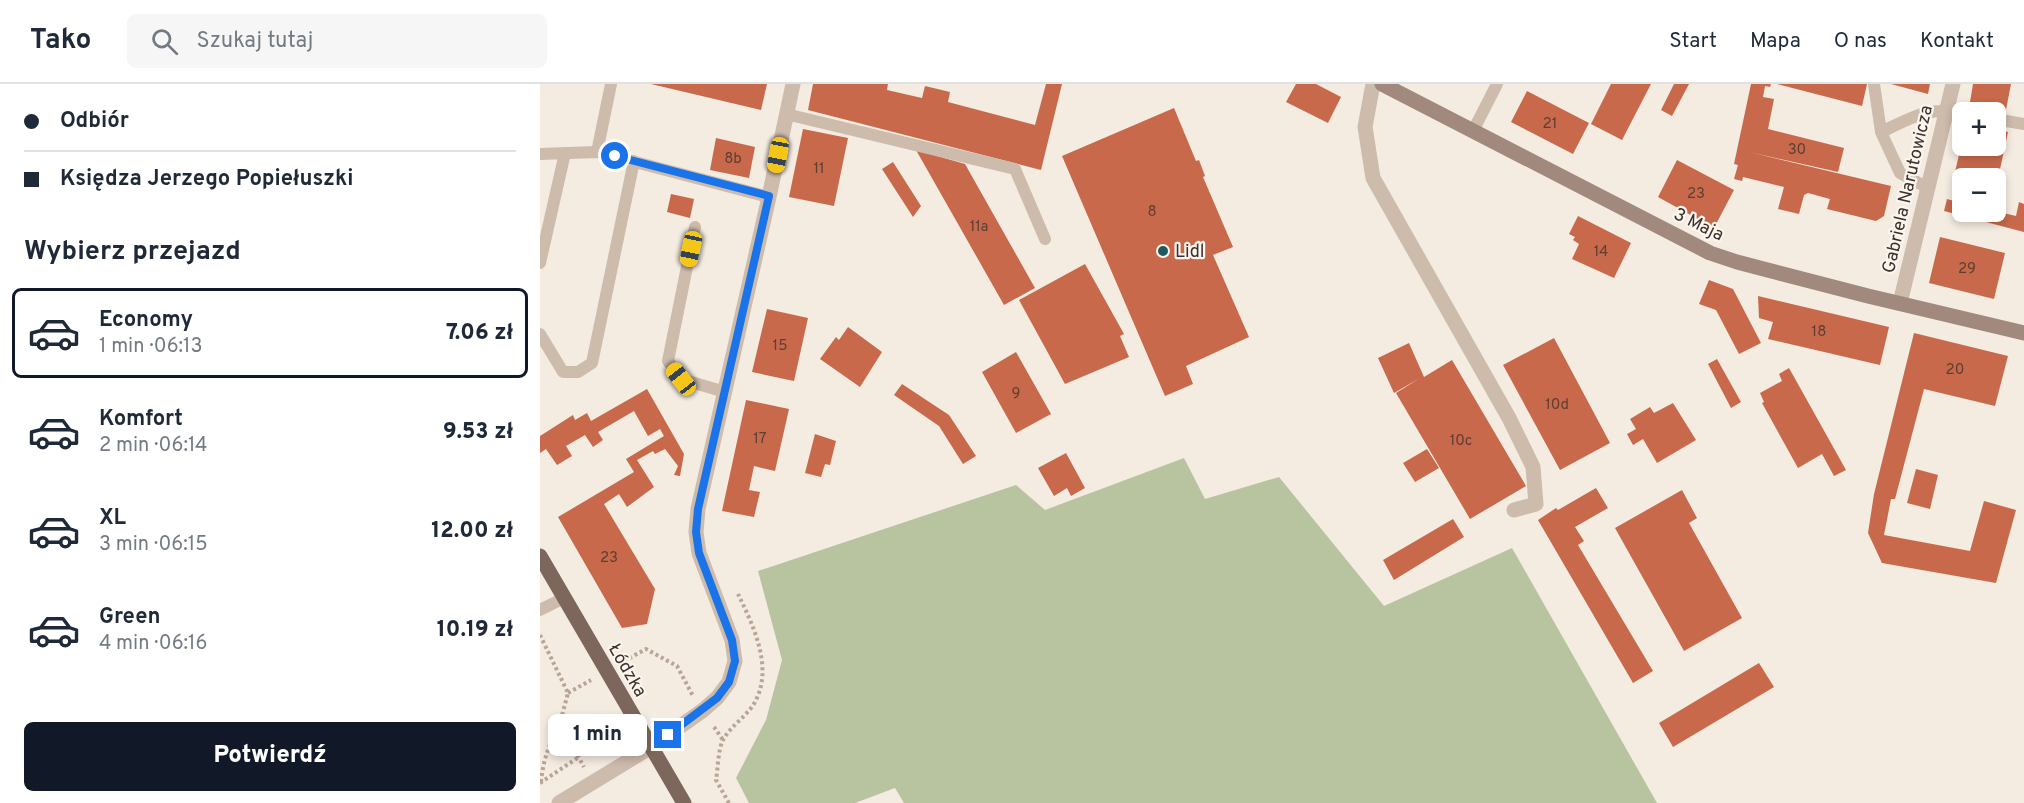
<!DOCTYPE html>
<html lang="pl">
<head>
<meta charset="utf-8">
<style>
  body { margin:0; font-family:Overpass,sans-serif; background:#f6f6f7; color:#1f2937; height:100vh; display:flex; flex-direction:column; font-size:22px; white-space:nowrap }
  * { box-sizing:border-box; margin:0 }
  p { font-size:20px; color:#747a83 }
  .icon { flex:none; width:33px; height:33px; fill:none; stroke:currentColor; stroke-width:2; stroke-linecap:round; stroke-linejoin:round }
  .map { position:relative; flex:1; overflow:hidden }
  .sheet { display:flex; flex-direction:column; background:#fff; width:540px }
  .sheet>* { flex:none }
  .top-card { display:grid; align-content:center; height:132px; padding:0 24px; background:#fff }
  .controls { position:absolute; left:1412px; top:18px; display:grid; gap:12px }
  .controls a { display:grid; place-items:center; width:54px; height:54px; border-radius:9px; background:#fff; box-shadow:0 3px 9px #0003; font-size:30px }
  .end { position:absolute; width:27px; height:27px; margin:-14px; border:8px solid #1a73e8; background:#fff; box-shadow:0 0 0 3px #fff }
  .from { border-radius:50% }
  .bubble { position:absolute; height:42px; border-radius:9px; background:#fff; box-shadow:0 3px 9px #0003; font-size:20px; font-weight:800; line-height:42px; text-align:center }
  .car { position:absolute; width:18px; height:36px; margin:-18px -9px; border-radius:8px; box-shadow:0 0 4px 2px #0007; background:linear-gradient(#f5c518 24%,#345 0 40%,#f5c518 0 76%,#345 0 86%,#f5c518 0) }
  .top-card b { display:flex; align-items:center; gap:21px; height:57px; font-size:22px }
  .top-card b+b { border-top:2px solid #e0e1e3 }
  .top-card i { width:15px; height:15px; background:#1f2937 }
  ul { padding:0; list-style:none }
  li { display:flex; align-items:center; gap:18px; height:90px; margin:0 12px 9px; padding:0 12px; border:3px solid transparent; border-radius:9px }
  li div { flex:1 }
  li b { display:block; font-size:22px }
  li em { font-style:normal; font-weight:800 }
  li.active { border-color:#111827 }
  li>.icon { width:54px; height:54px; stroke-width:1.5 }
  h2 { padding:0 24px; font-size:27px; line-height:72px }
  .button { display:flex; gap:12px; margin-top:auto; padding:12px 24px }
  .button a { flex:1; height:69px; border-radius:9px; background:#111827; color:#fff; font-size:24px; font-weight:800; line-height:69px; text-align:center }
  header { display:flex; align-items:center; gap:36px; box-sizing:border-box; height:84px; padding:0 30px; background:#fff; border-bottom:2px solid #e0e1e3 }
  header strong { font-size:28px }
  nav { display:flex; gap:33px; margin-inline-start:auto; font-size:21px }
  .search { width:420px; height:54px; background:#f6f6f7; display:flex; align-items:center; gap:15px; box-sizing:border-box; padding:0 21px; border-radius:9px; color:#747a83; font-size:22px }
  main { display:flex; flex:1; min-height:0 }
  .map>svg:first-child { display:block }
  .green { fill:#b8c4a0 }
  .building { fill:#c8694b }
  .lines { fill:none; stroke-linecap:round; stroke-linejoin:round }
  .path { stroke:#b9a596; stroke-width:4; stroke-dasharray:3 3; stroke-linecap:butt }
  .service { stroke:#cdbbac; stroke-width:12 }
  .minor { stroke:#cdbbac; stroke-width:15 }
  .tertiary { stroke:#cdbbac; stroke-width:15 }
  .secondary { stroke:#a18a7d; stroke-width:15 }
  .primary { stroke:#7d675c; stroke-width:15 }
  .route { stroke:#1a73e8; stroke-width:8 }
  .poi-dot { fill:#1f5a5e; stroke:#fbf5ee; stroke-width:2 }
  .labels { text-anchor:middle; stroke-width:4.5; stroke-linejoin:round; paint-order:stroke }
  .number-label { font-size:15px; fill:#5e3e33 }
  .street-label { font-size:18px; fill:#3b302b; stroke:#fbf5ee }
  .poi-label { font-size:18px; fill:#3b302b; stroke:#fbf5ee; text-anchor:start }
</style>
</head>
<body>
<header>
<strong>Tako</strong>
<div class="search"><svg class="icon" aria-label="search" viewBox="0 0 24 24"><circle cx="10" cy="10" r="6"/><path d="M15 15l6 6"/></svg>Szukaj tutaj</div>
<nav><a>Start</a><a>Mapa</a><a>O nas</a><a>Kontakt</a></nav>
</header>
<main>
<section class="sheet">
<div class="top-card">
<b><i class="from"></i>Odbiór</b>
<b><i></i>Księdza Jerzego Popiełuszki</b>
</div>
<h2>Wybierz przejazd</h2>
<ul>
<li class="active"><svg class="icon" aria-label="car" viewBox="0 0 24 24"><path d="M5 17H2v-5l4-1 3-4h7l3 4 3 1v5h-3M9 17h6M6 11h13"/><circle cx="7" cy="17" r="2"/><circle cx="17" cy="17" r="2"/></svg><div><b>Economy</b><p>1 min · 06:13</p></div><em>7.06 zł</em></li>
<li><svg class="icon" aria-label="car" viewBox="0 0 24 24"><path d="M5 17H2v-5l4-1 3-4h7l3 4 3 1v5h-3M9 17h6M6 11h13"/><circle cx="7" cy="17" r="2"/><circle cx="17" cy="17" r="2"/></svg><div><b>Komfort</b><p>2 min · 06:14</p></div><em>9.53 zł</em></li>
<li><svg class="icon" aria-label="car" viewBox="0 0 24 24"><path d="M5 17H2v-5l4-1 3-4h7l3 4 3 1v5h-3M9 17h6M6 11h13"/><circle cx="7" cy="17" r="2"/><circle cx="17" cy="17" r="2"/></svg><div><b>XL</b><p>3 min · 06:15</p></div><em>12.00 zł</em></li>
<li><svg class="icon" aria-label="car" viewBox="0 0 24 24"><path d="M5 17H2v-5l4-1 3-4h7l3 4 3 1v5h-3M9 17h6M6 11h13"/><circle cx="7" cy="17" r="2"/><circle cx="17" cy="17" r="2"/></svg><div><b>Green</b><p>4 min · 06:16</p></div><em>10.19 zł</em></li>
</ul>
<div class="button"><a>Potwierdź</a></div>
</section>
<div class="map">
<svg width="1484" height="719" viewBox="0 0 1484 719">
  <rect width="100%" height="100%" fill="#f4ebe1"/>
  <path class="green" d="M 644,374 L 665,415 L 739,393 L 844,522 L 972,464 L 1117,719 L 364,719 L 355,704 L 315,719 L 209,719 L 196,694 L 226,636 L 242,576 L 218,487 L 476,401 L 505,426 Z"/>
  <path class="building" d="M 111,0 L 227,0 L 221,26 Z
    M 273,0 L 348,0 L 347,6 L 382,14 L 385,2 L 410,8 L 408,18 L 495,41 L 506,0 L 522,0 L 501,86 L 268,26 Z
    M 756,0 L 776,0 L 801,13 L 788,39 L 746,18 Z
    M 1071,0 L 1111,0 L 1082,56 L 1051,40 Z
    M 1134,0 L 1149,0 L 1132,32 L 1121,26 Z
    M 1211,0 L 1231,0 L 1230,3 L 1225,2 L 1223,13 L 1234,15 L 1228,45 L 1304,64 L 1298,88 L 1209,68 L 1351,102 L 1344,132 L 1336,137 L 1287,125 L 1290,115 L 1268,109 L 1264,111 L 1259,130 L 1238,125 L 1244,103 L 1203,93 L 1202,97 L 1194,95 L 1198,81 L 1194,80 Z
    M 1237,0 L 1327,0 L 1322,22 Z
    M 1351,0 L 1390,0 L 1388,10 Z
    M 1433,0 L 1471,0 L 1465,31 L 1429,24 Z
    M 987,7 L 1049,39 L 1033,70 L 971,38 Z
    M 634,24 L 656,77 L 659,76 L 665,92 L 663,93 L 693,163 L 673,171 L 709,253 L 646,282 L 653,300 L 625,312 L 522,72 Z
    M 263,45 L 308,54 L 294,122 L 249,113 Z
    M 1455,45 L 1468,48 L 1456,104 L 1455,94 L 1422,94 L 1422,103 L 1412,101 L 1421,62 L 1455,62 Z
    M 176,54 L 215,63 L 209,94 L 170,86 Z
    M 376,66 L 425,80 L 495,204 L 464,221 Z
    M 1137,76 L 1194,106 L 1174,144 L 1118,113 Z
    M 353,78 L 381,122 L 373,133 L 342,85 Z
    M 131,110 L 154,115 L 150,134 L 127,128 Z
    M 1407,115 L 1422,119 L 1422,128 L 1455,127 L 1476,132 L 1479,118 L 1484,120 L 1484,148 L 1404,127 Z
    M 1038,132 L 1091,159 L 1074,194 L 1032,175 L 1039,160 L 1033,156 L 1035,153 L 1029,150 Z
    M 1400,153 L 1465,169 L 1454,215 L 1389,199 Z
    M 545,180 L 584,250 L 580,252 L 589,273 L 525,300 L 479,216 Z
    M 1169,196 L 1193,205 L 1221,259 L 1199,270 L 1176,226 L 1159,220 Z
    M 1218,212 L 1349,243 L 1340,281 L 1228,255 L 1233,238 L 1219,234 Z
    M 227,225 L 268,234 L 254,297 L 212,288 Z
    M 308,243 L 342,268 L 320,303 L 280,275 L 296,253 L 299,256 Z
    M 1374,249 L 1468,272 L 1455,322 L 1384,305 L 1355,415 L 1351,415 L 1344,451 L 1430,467 L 1444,417 L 1476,426 L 1456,499 L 1342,479 L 1328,449 L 1334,410 Z
    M 1014,254 L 1070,359 L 1020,386 L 963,281 Z
    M 869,259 L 884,293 L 912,276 L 986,402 L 930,435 L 856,309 L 880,294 L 854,309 L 838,274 Z
    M 476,268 L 511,330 L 476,349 L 442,288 Z
    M 1177,275 L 1201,318 L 1191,324 L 1168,280 Z
    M 1249,284 L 1306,386 L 1294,392 L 1282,370 L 1258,384 L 1222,319 L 1224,318 L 1220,309 L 1242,297 L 1239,290 Z
    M 362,300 L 409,331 L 436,372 L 423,380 L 399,342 L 354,311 Z
    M 107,305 L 144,370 L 140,392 L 134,391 L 138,382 L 125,365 L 115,370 L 113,367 L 97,376 L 114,403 L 87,423 L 79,410 L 64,420 L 115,505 L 107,540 L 82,544 L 18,433 L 94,388 L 86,375 L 124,352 L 120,345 L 108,352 L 94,327 L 58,348 L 63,356 L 53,363 L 45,351 L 26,362 L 32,372 L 17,381 L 6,365 L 0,369 L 0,352 L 33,331 L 35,336 L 47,329 L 51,337 Z
    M 206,316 L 249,325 L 235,387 L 214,382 L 209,406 L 220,408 L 214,433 L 182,427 Z
    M 1133,319 L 1156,356 L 1117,379 L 1103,355 L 1093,361 L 1087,350 L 1096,345 L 1090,335 L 1110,323 L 1114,329 Z
    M 275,350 L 296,357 L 290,381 L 285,380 L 281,393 L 265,389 Z
    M 887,365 L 899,384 L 875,398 L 863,379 Z
    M 526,369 L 545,404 L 531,412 L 527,404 L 514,412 L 498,384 Z
    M 1376,385 L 1398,391 L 1390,425 L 1367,419 Z
    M 1056,404 L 1068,424 L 1035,443 L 1044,457 L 1038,461 L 1113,587 L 1093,599 L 998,436 L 1016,424 L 1018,426 Z
    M 1142,406 L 1157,434 L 1149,439 L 1202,534 L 1144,567 L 1075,444 Z
    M 913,435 L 924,453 L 854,496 L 843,476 Z
    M 1219,579 L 1234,603 L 1133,663 L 1119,639 Z"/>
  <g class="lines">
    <path class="path" d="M 0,551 L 28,609 L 20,639 L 44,683
      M 84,577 L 106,565 L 137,582 L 153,612
      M 28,609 L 51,596
      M 174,643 L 183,656
      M 1,698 C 3,677 9,659 20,640
      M 0,699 L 39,673
      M 189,719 L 176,696 C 178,684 178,666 183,656 C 191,641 209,631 216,616 C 233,582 213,541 198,510"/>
    <path class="service" d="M 71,0 L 57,68 L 229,113
      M 1334,0 L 1341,48 C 1372,34 1387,22 1422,29
      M 246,30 L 475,85 L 505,155
      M 1455,35 L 1484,40
      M 933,47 L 957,0
      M 1341,48 L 1360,89 L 1388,104
      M 0,70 L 57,68
      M 155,143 L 128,277 L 141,295 L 185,308
      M 0,179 L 25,69
      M 0,250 L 23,288 L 38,288 L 52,279 L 94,77
      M 0,526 L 24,514"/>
    <path class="minor" d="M 833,0 L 825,43 L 833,94 L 969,334 L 993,383 L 996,420 L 974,426
      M 1360,219 L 1413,0"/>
    <path class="tertiary" d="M 19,719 L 111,663 L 162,627 L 177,614 L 189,598 L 195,577 L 192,556 L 159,469 L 156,448 L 158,425 L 229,113 L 253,0"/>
    <path class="secondary" d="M 842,0 L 1170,169 L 1197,178 L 1328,212 L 1484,249"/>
    <path class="primary" d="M 0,472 L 144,719"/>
  </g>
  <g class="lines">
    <path class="route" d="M 75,72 L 229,112 L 158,425 L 156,448 L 159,469 L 192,556 L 195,577 L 189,598 L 177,614 L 128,651"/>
  </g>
  <circle class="poi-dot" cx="623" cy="167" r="6"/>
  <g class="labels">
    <g class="number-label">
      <text x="1010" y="44">21</text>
      <text x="1257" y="70">30</text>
      <text x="193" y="79">8b</text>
      <text x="279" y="89">11</text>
      <text x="1156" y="114">23</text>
      <text x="612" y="132">8</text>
      <text x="439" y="147">11a</text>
      <text x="1061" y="172">14</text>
      <text x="1427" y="189">29</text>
      <text x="1279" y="252">18</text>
      <text x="240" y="266">15</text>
      <text x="1415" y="290">20</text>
      <text x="476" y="314">9</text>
      <text x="1017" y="325">10d</text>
      <text x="220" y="359">17</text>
      <text x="921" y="361">10c</text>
      <text x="69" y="478">23</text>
    </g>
    <g class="street-label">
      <text transform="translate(1367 105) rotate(-77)" y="6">Gabriela Narutowicza</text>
      <text transform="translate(1159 140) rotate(26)" y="6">3 Maja</text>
      <text transform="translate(88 586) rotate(60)" y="6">Łódzka</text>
    </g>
    <g class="poi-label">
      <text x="635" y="173">Lidl</text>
    </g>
  </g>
</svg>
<div class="controls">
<a>+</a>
<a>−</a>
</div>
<i class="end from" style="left:75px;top:72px"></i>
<i class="end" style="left:128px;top:651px"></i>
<div class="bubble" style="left:8px;top:630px;width:99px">1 min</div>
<i class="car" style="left:238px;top:71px;rotate:191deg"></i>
<i class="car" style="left:151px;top:165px;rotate:192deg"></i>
<i class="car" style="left:141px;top:295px;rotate:322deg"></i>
</div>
</main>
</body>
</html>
